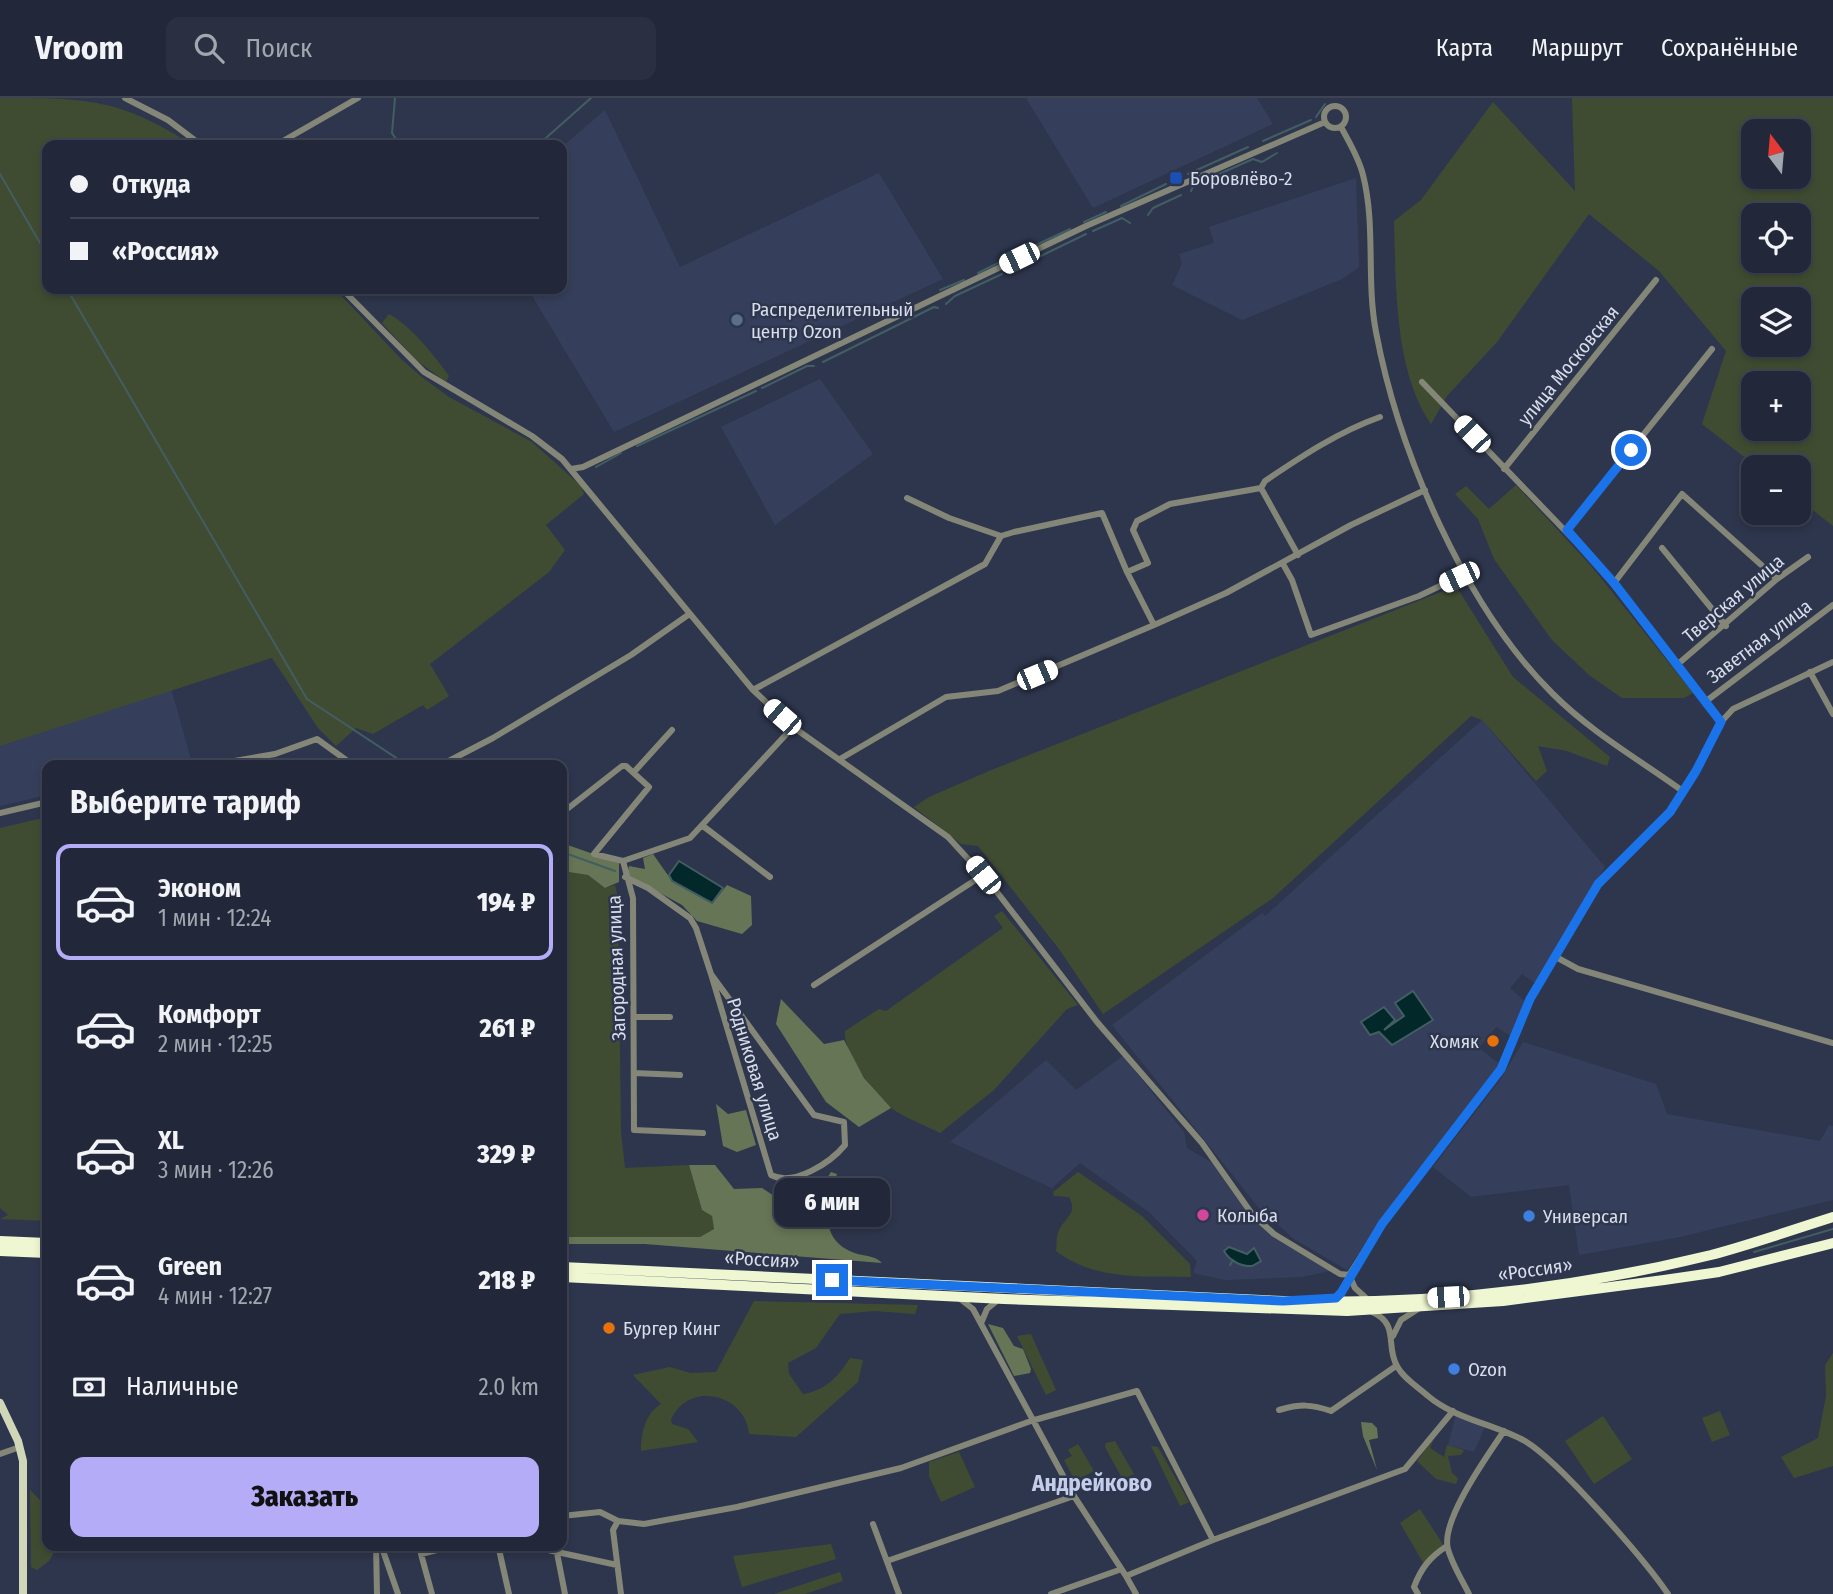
<!DOCTYPE html>
<html lang="ru">
<head>
<meta charset="utf-8">
<style>
  body { margin:0; font-family:"Fira Sans Condensed",sans-serif; background:#2a3042; color:#f1f3f6; height:100vh; display:flex; flex-direction:column; font-size:26px; white-space:nowrap }
  * { box-sizing:border-box; margin:0 }
  p { font-size:23px; color:#a2a6af }
  .icon { flex:none; width:38px; height:38px; fill:none; stroke:currentColor; stroke-width:2; stroke-linecap:round; stroke-linejoin:round }
  .map { position:relative; flex:1; overflow:hidden }
  .side { position:absolute; left:42px; top:662px; width:525px; height:791px; display:flex; flex-direction:column; background:#22283a; border-radius:14px; box-shadow:0 4px 10px #0003,0 0 0 2px #3f4454 }
  .side>* { flex:none }
  .top-card { position:absolute; left:42px; top:42px; width:525px; height:154px; border-radius:14px; box-shadow:0 4px 10px #0003,0 0 0 2px #3f4454; display:grid; align-content:center; height:154px; padding:0 28px; background:#22283a }
  .needle { width:46px; rotate:344deg }
  .tools { position:absolute; left:1741px; top:21px; display:grid; gap:14px }
  .tools a { display:grid; place-items:center; width:70px; height:70px; border-radius:14px; background:#22283a; box-shadow:0 4px 10px #0003,0 0 0 2px #3f4454; font-size:35px }
  .end { position:absolute; width:32px; height:32px; margin:-16px; border:9px solid #1a73e8; background:#fff; box-shadow:0 0 0 4px #fff }
  .from { border-radius:50% }
  .bubble { position:absolute; height:49px; border-radius:14px; background:#22283a; box-shadow:0 4px 10px #0003,0 0 0 2px #3f4454; font-size:23px; font-weight:800; line-height:49px; text-align:center }
  .car { position:absolute; width:21px; height:42px; margin:-21px -10px; border-radius:9px; box-shadow:0 0 5px 2px #0007; background:linear-gradient(#fff 24%,#345 0 40%,#fff 0 76%,#345 0 86%,#fff 0) }
  .top-card b { display:flex; align-items:center; gap:24px; height:66px; font-size:26px }
  .top-card b+b { border-top:2px solid #3f4454 }
  .top-card i { width:18px; height:18px; background:#f1f3f6 }
  ul { padding:0; list-style:none }
  li { display:flex; align-items:center; gap:21px; height:116px; margin:0 14px 10px; padding:0 14px; border:4px solid transparent; border-radius:14px }
  li div { flex:1 }
  li b { display:block; font-size:26px }
  li em { font-style:normal; font-weight:800 }
  li.on { border-color:#b5acf8 }
  li>.icon { width:63px; height:63px; stroke-width:1.5 }
  h2 { padding:0 28px; font-size:32px; line-height:84px }
  .pay { display:flex; align-items:center; gap:18px; height:77px; padding:0 28px; font-size:26px }
  .pay p { margin-inline-start:auto }
  .button { display:flex; gap:14px; margin-top:auto; padding:14px 28px }
  .button a { flex:1; height:80px; border-radius:14px; background:#b5acf8; color:#111; font-size:28px; font-weight:800; line-height:80px; text-align:center }
  header { display:flex; align-items:center; gap:42px; box-sizing:border-box; height:98px; padding:0 35px; background:#22283a; border-bottom:2px solid #3f4454 }
  header strong { font-size:33px }
  nav { display:flex; gap:38px; margin-inline-start:auto; font-size:24px }
  .search { width:490px; height:63px; background:#2a3042; display:flex; align-items:center; gap:18px; box-sizing:border-box; padding:0 24px; border-radius:14px; color:#a2a6af; font-size:26px }
  .map>svg:first-child { display:block }
  .built { fill:#353f5b }
  .green { fill:#404c31; fill-rule:evenodd }
  .forest { fill:#667555 }
  .water { fill:#022829; stroke:#425e63; stroke-width:2 }
  .lines { fill:none; stroke-linecap:round; stroke-linejoin:round }
  .stream { stroke:#425e63; stroke-width:2 }
  .minor { stroke:#848778; stroke-width:6 }
  .major { stroke:#d0d7b8; stroke-width:8 }
  .highway { stroke:#eef7d1; stroke-width:10 }
  .route { stroke:#1a73e8; stroke-width:9 }
  .transit-dot { fill:#1a4fb4; stroke:#2e364d; stroke-width:2.5 }
  .service-dot { fill:#5c6f8a; stroke:#2e364d; stroke-width:2.5 }
  .food-dot { fill:#e8710a; stroke:#2e364d; stroke-width:2.5 }
  .hotel-dot { fill:#d1479c; stroke:#2e364d; stroke-width:2.5 }
  .shop-dot { fill:#3f7fe0; stroke:#2e364d; stroke-width:2.5 }
  .labels { text-anchor:middle; stroke-width:5; stroke-linejoin:round; paint-order:stroke }
  .poi-label { font-size:19px; fill:#d7ddeb; stroke:#2e364d; text-anchor:start }
  .street-label { font-size:19px; fill:#d7ddeb; stroke:#2e364d }
  .quarter-label { font-size:23px; font-weight:bold; fill:#c4ceea; stroke:#2e364d }
</style>
</head>
<body>
<header>
<strong>Vroom</strong>
<div class="search"><svg class="icon" aria-label="search" viewBox="0 0 24 24"><circle cx="10" cy="10" r="6"/><path d="M15 15l6 6"/></svg>Поиск</div>
<nav><a>Карта</a><a>Маршрут</a><a>Сохранённые</a></nav>
</header>
<div class="map">
<svg width="1833" height="1496" viewBox="0 0 1833 1496">
  <rect width="100%" height="100%" fill="#2e364d"/>
  <path class="built" d="M 1026,0 L 1257,0 L 1273,26 L 1093,110 Z
    M 605,12 L 680,169 L 879,75 L 943,181 L 614,334 L 528,191 L 562,191 L 562,49 Z
    M 1356,80 L 1359,169 L 1342,181 L 1242,222 L 1172,187 L 1182,166 L 1179,156 L 1214,145 L 1209,129 Z
    M 820,281 L 873,356 L 775,427 L 721,329 Z
    M 171,590 L 192,665 L 47,667 L 47,697 L 0,708 L 0,648 Z
    M 1482,622 L 1605,769 L 1535,885 L 1522,876 L 1510,890 L 1526,904 L 1511,938 L 1496,929 L 1479,950 L 1501,967 L 1412,1080 L 1347,1172 L 1294,1141 L 1259,1110 L 1112,927 L 1262,815 L 1265,818 Z
    M 1523,944 L 1656,986 L 1667,1016 L 1820,1043 L 1829,1027 L 1833,1028 L 1833,1102 L 1680,1139 L 1579,1157 L 1569,1087 L 1471,1099 L 1433,1069 L 1500,982 Z
    M 1123,958 L 1184,1034 L 1187,1050 L 1216,1067 L 1252,1115 L 1274,1134 L 1334,1172 L 1302,1179 L 1225,1182 L 1193,1175 L 1197,1163 L 1149,1114 L 1080,1065 L 1052,1090 L 950,1044 L 1046,962 L 1076,992 Z
    M 1456,1316 L 1485,1329 L 1474,1354 L 1448,1347 Z"/>
  <path class="green" d="M 0,0 C 85,0 120,0 192,47 L 47,47 L 47,191 L 335,191 L 401,261 L 423,280 L 449,299 L 532,344 L 581,388 L 584,396 L 546,427 L 565,452 L 549,474 L 430,566 L 449,598 L 427,612 L 423,607 L 373,636 L 356,630 L 336,648 L 318,630 L 272,560 L 0,648 Z
    M 1572,0 L 1833,0 L 1833,428 L 1799,401 L 1799,369 L 1757,369 L 1702,326 L 1726,253 L 1659,173 L 1589,116 L 1497,244 L 1447,298 L 1431,326 C 1394,273 1396,186 1394,123 L 1421,102 L 1493,4 L 1575,93 ZM 1754,33 L 1799,33 L 1799,79 L 1754,79 ZM 1754,117 L 1799,117 L 1799,163 L 1754,163 ZM 1754,201 L 1799,201 L 1799,247 L 1754,247 ZM 1754,285 L 1799,285 L 1799,331 L 1754,331 Z
    M 389,216 C 411,228 434,257 449,278 L 446,284 L 416,262 L 382,225 Z
    M 1516,387 L 1592,469 L 1693,595 L 1684,600 L 1622,600 L 1589,577 L 1552,542 L 1494,461 L 1478,421 L 1455,396 L 1466,388 L 1489,411 Z
    M 1456,488 L 1513,579 L 1610,659 L 1607,668 L 1567,653 L 1538,648 L 1547,673 L 1536,683 L 1482,622 L 1471,618 L 1273,800 L 1103,916 L 1059,851 L 978,748 L 961,746 L 914,709 L 929,699 L 989,673 Z
    M 47,719 L 47,1123 L 0,1121 L 8,1117 L 0,1110 L 0,730 Z
    M 562,773 L 588,777 L 605,790 L 615,787 L 618,800 L 621,1034 L 625,1070 L 689,1067 L 702,1112 L 712,1118 L 714,1131 L 700,1139 L 562,1139 Z
    M 1002,813 L 1078,907 L 1067,911 L 994,992 L 940,1035 C 925,1027 905,1020 891,1010 C 875,997 842,953 845,933 L 879,911 L 886,913 L 1003,830 L 994,818 Z
    M 1078,1074 L 1142,1118 L 1190,1166 L 1191,1179 C 1144,1178 1095,1183 1056,1153 C 1057,1148 1056,1140 1058,1135 C 1063,1120 1079,1117 1069,1099 L 1054,1098 L 1053,1094 Z
    M 754,1203 L 918,1207 L 915,1216 L 875,1213 L 840,1216 L 816,1250 L 788,1265 L 789,1276 L 803,1296 C 825,1293 839,1278 850,1260 L 863,1262 L 858,1284 L 796,1339 L 749,1336 C 746,1296 688,1282 671,1322 L 672,1326 L 688,1331 L 698,1344 L 641,1353 C 641,1335 645,1316 661,1306 L 633,1277 L 670,1269 L 690,1275 L 716,1274 Z
    M 1031,1236 L 1056,1292 L 1046,1297 L 1017,1238 Z
    M 1833,1255 L 1833,1368 L 1794,1380 L 1781,1359 L 1818,1340 L 1826,1298 L 1825,1267 Z
    M 1720,1313 L 1730,1337 L 1712,1344 L 1702,1320 Z
    M 1603,1318 L 1632,1361 L 1594,1386 L 1565,1343 Z
    M 1435,1338 L 1430,1350 L 1444,1359 L 1447,1347 L 1464,1352 L 1461,1357 L 1448,1358 L 1452,1375 L 1458,1380 L 1456,1386 L 1436,1381 L 1417,1363 Z
    M 1115,1343 L 1134,1376 L 1123,1382 L 1105,1349 L 1106,1345 Z
    M 1078,1346 L 1094,1373 L 1075,1383 L 1064,1362 L 1072,1358 L 1068,1352 Z
    M 1151,1348 L 1158,1349 L 1189,1404 L 1180,1408 Z
    M 959,1354 L 975,1389 L 941,1404 L 929,1378 L 929,1364 Z
    M 30,1392 L 42,1404 L 47,1447 L 58,1447 L 49,1463 L 37,1472 L 31,1469 Z
    M 1420,1411 L 1444,1448 L 1424,1466 L 1400,1425 Z
    M 831,1446 L 836,1461 L 742,1489 L 733,1458 Z
    M 840,1474 L 843,1483 L 805,1496 L 774,1496 Z"/>
  <path class="forest" d="M 562,745 L 619,765 L 619,784 L 605,790 L 588,777 L 562,773 Z
    M 653,756 L 672,783 L 713,805 L 727,787 L 751,798 L 752,827 L 742,836 L 697,823 L 682,807 L 627,777 L 629,768 L 645,771 L 643,760 Z
    M 781,901 L 824,946 L 844,942 L 864,980 L 891,1010 L 859,1029 L 826,1004 L 776,926 Z
    M 716,1006 L 728,1016 L 746,1012 L 756,1047 L 737,1054 L 723,1048 Z
    M 689,1067 L 715,1067 L 734,1091 L 762,1090 L 785,1105 L 792,1105 L 822,1088 L 831,1074 L 837,1076 C 828,1103 817,1140 852,1154 C 862,1159 874,1156 882,1165 L 645,1146 L 562,1146 L 562,1139 L 700,1139 L 714,1131 L 712,1118 L 702,1112 Z
    M 988,1226 L 1003,1230 L 1014,1248 L 1023,1251 L 1031,1271 L 1030,1275 L 1014,1278 Z
    M 1361,1324 L 1372,1325 L 1377,1330 L 1378,1340 L 1369,1342 L 1377,1372 L 1363,1338 Z"/>
  <path class="water" d="M 679,763 L 723,790 L 712,805 L 672,783 L 669,777 Z
    M 1413,893 L 1433,922 L 1392,947 L 1379,934 L 1370,937 L 1361,924 L 1384,909 L 1395,922 L 1384,932 L 1404,918 L 1395,905 Z
    M 1229,1149 L 1247,1156 L 1254,1150 L 1261,1163 L 1252,1168 C 1241,1169 1229,1162 1224,1153 Z"/>
  <g class="lines">
    <path class="stream" d="M 395,0 L 392,35 L 400,47
      M 1316,19 L 1325,6
      M 1263,43 L 1311,22
      M 538,47 L 591,0
      M 0,76 L 47,157
      M 1188,76 L 1248,49
      M 1191,93 L 1195,84 L 1208,81 L 1253,61 L 1262,64 L 1277,55
      M 1121,108 L 1166,86
      M 1148,117 L 1153,110 L 1181,97
      M 1084,124 L 1106,114
      M 1093,133 L 1122,120 L 1130,125
      M 1036,147 L 1070,131
      M 1041,158 L 1086,136
      M 1016,169 L 1035,160
      M 978,175 L 1022,153
      M 67,191 L 307,601 L 407,667
      M 940,192 L 964,182
      M 374,193 L 377,191
      M 946,206 L 955,198 L 1002,176
      M 823,264 L 934,209 L 938,210
      M 762,290 L 807,268 L 814,268
      M 637,348 L 756,293
      M 596,369 L 621,355
      M 562,754 L 615,773
      M 1754,1154 L 1833,1131
      M 1230,1167 L 1233,1162"/>
    <path class="minor" d="M 125,0 L 168,22 L 201,47
      M1324 19a11 11 0 1 1 22 0a11 11 0 1 1-22 0Z
      M 1341,29 C 1349,44 1359,60 1363,77 C 1376,128 1366,182 1376,234 C 1399,355 1465,509 1553,596 C 1592,635 1640,662 1684,694
      M 276,47 L 358,0
      M 342,191 L 424,274 L 532,338 L 562,361 L 753,592 L 793,629 L 948,739 L 990,785 L 1097,924 L 1202,1045 L 1252,1116 L 1274,1136 L 1340,1176 L 1349,1177
      M 1422,284 L 1600,469 L 1721,624
      M 571,371 L 583,369 L 1086,128 L 1325,24
      M 1504,371 L 1656,182
      M 1261,390 L 1298,457
      M 907,400 L 949,420 L 1001,438
      M 1567,432 L 1712,251
      M 1662,450 L 1726,528
      M 1283,466 L 1292,482 L 1311,537 L 1419,498 L 1467,475
      M 1127,474 L 1148,465 L 1133,432 L 1137,423 L 1170,406 L 1261,390 L 1265,383 C 1302,358 1338,334 1380,319
      M 1614,485 L 1682,396 L 1777,481
      M 1678,566 L 1777,481 L 1808,459
      M 1810,574 L 1833,616
      M 753,592 L 985,466 L 1001,438 L 1014,434 L 1102,415 L 1127,474 L 1154,527 L 1226,495 L 1351,427 L 1425,392
      M 1705,604 L 1833,507
      M 840,661 L 946,599 L 998,593 L 1154,527
      M 211,667 L 275,656 L 317,641 L 353,667
      M 441,667 L 493,640 L 631,557 L 688,517
      M 634,674 L 672,632
      M 0,715 L 47,704
      M 562,715 L 622,668 L 626,668 L 649,689 L 594,756 L 623,763
      M 703,728 L 770,779
      M 625,779 L 648,790 L 690,820 L 696,830 L 711,876 L 814,1017 L 844,1024 L 845,1047 C 831,1064 794,1089 771,1077 L 711,876
      M 1556,859 L 1578,871 L 1833,945
      M 814,887 L 983,777
      M 634,919 L 670,919
      M 634,975 L 680,977
      M 703,1035 L 634,1032 L 633,800 L 623,763 L 690,740 L 793,629
      M 1365,1199 L 1355,1190 L 1349,1177 L 1382,1126 L 1501,971 L 1530,901 L 1599,786 L 1670,714 L 1696,673 L 1721,624 L 1733,611 L 1833,564
      M 959,1200 L 973,1211 L 1074,1398 L 1126,1478 L 1213,1442 L 1405,1371 L 1453,1313
      M 1336,1200 L 1350,1181
      M 1372,1214 C 1400,1226 1385,1248 1397,1268 C 1403,1280 1418,1289 1428,1298 C 1455,1321 1494,1326 1525,1343 C 1559,1363 1644,1461 1668,1496
      M 982,1223 L 987,1211 L 998,1202
      M 1393,1238 L 1401,1222 L 1418,1211
      M 1279,1312 C 1300,1306 1311,1306 1331,1313 L 1396,1268
      M 0,1356 L 20,1349
      M 562,1418 L 600,1414 L 618,1423 L 644,1426 L 737,1409 L 901,1370 L 1031,1323 L 1137,1293 L 1213,1442
      M 618,1423 L 613,1432 L 621,1496
      M 873,1426 L 899,1496
      M 376,1447 L 377,1496
      M 381,1447 L 398,1496
      M 498,1447 L 509,1496
      M 525,1447 L 617,1467
      M 557,1455 L 565,1496
      M 887,1463 L 1074,1398
      M 1126,1478 L 1136,1496
      M 432,1496 L 421,1456 L 457,1447
      M 1051,1496 L 1119,1472
      M 1418,1496 L 1414,1489 C 1421,1470 1430,1459 1447,1448
      M 1469,1496 C 1462,1482 1452,1466 1448,1451 C 1440,1423 1488,1357 1504,1333"/>
    <path class="major" d="M 0,1305 L 18,1343 L 23,1363 L 23,1496"/>
    <path class="highway" d="M 0,1143 L 47,1145
      M 0,1153 L 47,1155
      M 562,1169 L 1283,1203 C 1426,1207 1572,1191 1711,1157 C 1752,1146 1792,1132 1833,1119
      M 562,1179 L 1004,1201 L 1347,1213 L 1503,1203 L 1664,1182 L 1719,1174 L 1833,1145"/>
  </g>
  <g class="lines">
    <path class="route" d="M 832,1182 L 1283,1203 L 1336,1200 L 1341,1195 L 1382,1126 L 1501,971 L 1530,901 L 1598,786 L 1670,714 L 1696,673 L 1721,624 L 1614,485 L 1567,432 L 1631,352"/>
  </g>
  <rect class="transit-dot" x="1169" y="73" width="14" height="14" rx="3.5"/>
  <circle class="service-dot" cx="737" cy="222" r="7"/>
  <g class="food-dot">
    <circle cx="1493" cy="943" r="7"/>
    <circle cx="609" cy="1230" r="7"/>
  </g>
  <circle class="hotel-dot" cx="1203" cy="1117" r="7"/>
  <g class="shop-dot">
    <circle cx="1529" cy="1118" r="7"/>
    <circle cx="1454" cy="1271" r="7"/>
  </g>
  <g class="labels">
    <g class="poi-label">
      <text x="1190" y="87">Боровлёво-2</text>
      <text x="751" y="218">Распределительный<tspan x="751" dy="22">центр Ozon</tspan></text>
      <text x="1479" y="950" text-anchor="end">Хомяк</text>
      <text x="1217" y="1124">Колыба</text>
      <text x="1543" y="1125">Универсал</text>
      <text x="623" y="1237">Бургер Кинг</text>
      <text x="1468" y="1278">Ozon</text>
    </g>
    <g class="street-label">
      <text transform="translate(1568 267) rotate(-51)" y="7">улица Московская</text>
      <text transform="translate(1733 500) rotate(-40)" y="7">Тверская улица</text>
      <text transform="translate(1759 543) rotate(-37)" y="7">Заветная улица</text>
      <text transform="translate(616 870) rotate(-92)" y="7">Загородная улица</text>
      <text transform="translate(755 971) rotate(73)" y="7">Родниковая улица</text>
      <text transform="translate(762 1161) rotate(3)" y="7">«Россия»</text>
      <text transform="translate(1535 1171) rotate(-8)" y="7">«Россия»</text>
    </g>
    <g class="quarter-label">
      <text x="1092" y="1393">Андрейково</text>
    </g>
  </g>
</svg>
<div class="tools">
<a><svg class="needle" viewBox="-14 -14 28 28"><path d="M0-13l5 13h-10z" fill="#e53935"/><path d="M0 13l5-13h-10z" fill="#a2a6af"/></svg></a>
<a><svg class="icon" aria-label="locate" viewBox="0 0 24 24"><circle cx="12" cy="12" r="6"/><path d="M12 2v4M12 18v4M2 12h4M18 12h4"/></svg></a>
<a><svg class="icon" aria-label="layers" viewBox="0 0 24 24"><path d="M12 4l9 5-9 5-9-5zM3 14l9 5 9-5"/></svg></a>
<a>+</a>
<a>−</a>
</div>
<i class="end from" style="left:1631px;top:352px"></i>
<i class="end" style="left:832px;top:1182px"></i>
<div class="bubble" style="left:774px;top:1080px;width:116px">6 мин</div>
<i class="car" style="left:1019px;top:160px;rotate:244deg"></i>
<i class="car" style="left:1472px;top:336px;rotate:316deg"></i>
<i class="car" style="left:1459px;top:479px;rotate:245deg"></i>
<i class="car" style="left:1037px;top:577px;rotate:67deg"></i>
<i class="car" style="left:782px;top:619px;rotate:311deg"></i>
<i class="car" style="left:983px;top:777px;rotate:321deg"></i>
<i class="car" style="left:1448px;top:1199px;rotate:267deg"></i>
<div class="top-card">
<b><i class="from"></i>Откуда</b>
<b><i></i>«Россия»</b>
</div>
<section class="side">
<h2>Выберите тариф</h2>
<ul>
<li class="on"><svg class="icon" aria-label="car" viewBox="0 0 24 24"><path d="M5 17H2v-5l4-1 3-4h7l3 4 3 1v5h-3M9 17h6M6 11h13"/><circle cx="7" cy="17" r="2"/><circle cx="17" cy="17" r="2"/></svg><div><b>Эконом</b><p>1 мин · 12:24</p></div><em>194 ₽</em></li>
<li><svg class="icon" aria-label="car" viewBox="0 0 24 24"><path d="M5 17H2v-5l4-1 3-4h7l3 4 3 1v5h-3M9 17h6M6 11h13"/><circle cx="7" cy="17" r="2"/><circle cx="17" cy="17" r="2"/></svg><div><b>Комфорт</b><p>2 мин · 12:25</p></div><em>261 ₽</em></li>
<li><svg class="icon" aria-label="car" viewBox="0 0 24 24"><path d="M5 17H2v-5l4-1 3-4h7l3 4 3 1v5h-3M9 17h6M6 11h13"/><circle cx="7" cy="17" r="2"/><circle cx="17" cy="17" r="2"/></svg><div><b>XL</b><p>3 мин · 12:26</p></div><em>329 ₽</em></li>
<li><svg class="icon" aria-label="car" viewBox="0 0 24 24"><path d="M5 17H2v-5l4-1 3-4h7l3 4 3 1v5h-3M9 17h6M6 11h13"/><circle cx="7" cy="17" r="2"/><circle cx="17" cy="17" r="2"/></svg><div><b>Green</b><p>4 мин · 12:27</p></div><em>218 ₽</em></li>
</ul>
<div class="pay"><svg class="icon" aria-label="cash" viewBox="0 0 24 24"><path d="M3 7h18v10H3z"/><circle cx="12" cy="12" r="2"/></svg>Наличные<p>2.0 km</p></div>
<div class="button"><a>Заказать</a></div>
</section>
</div>
</body>
</html>
